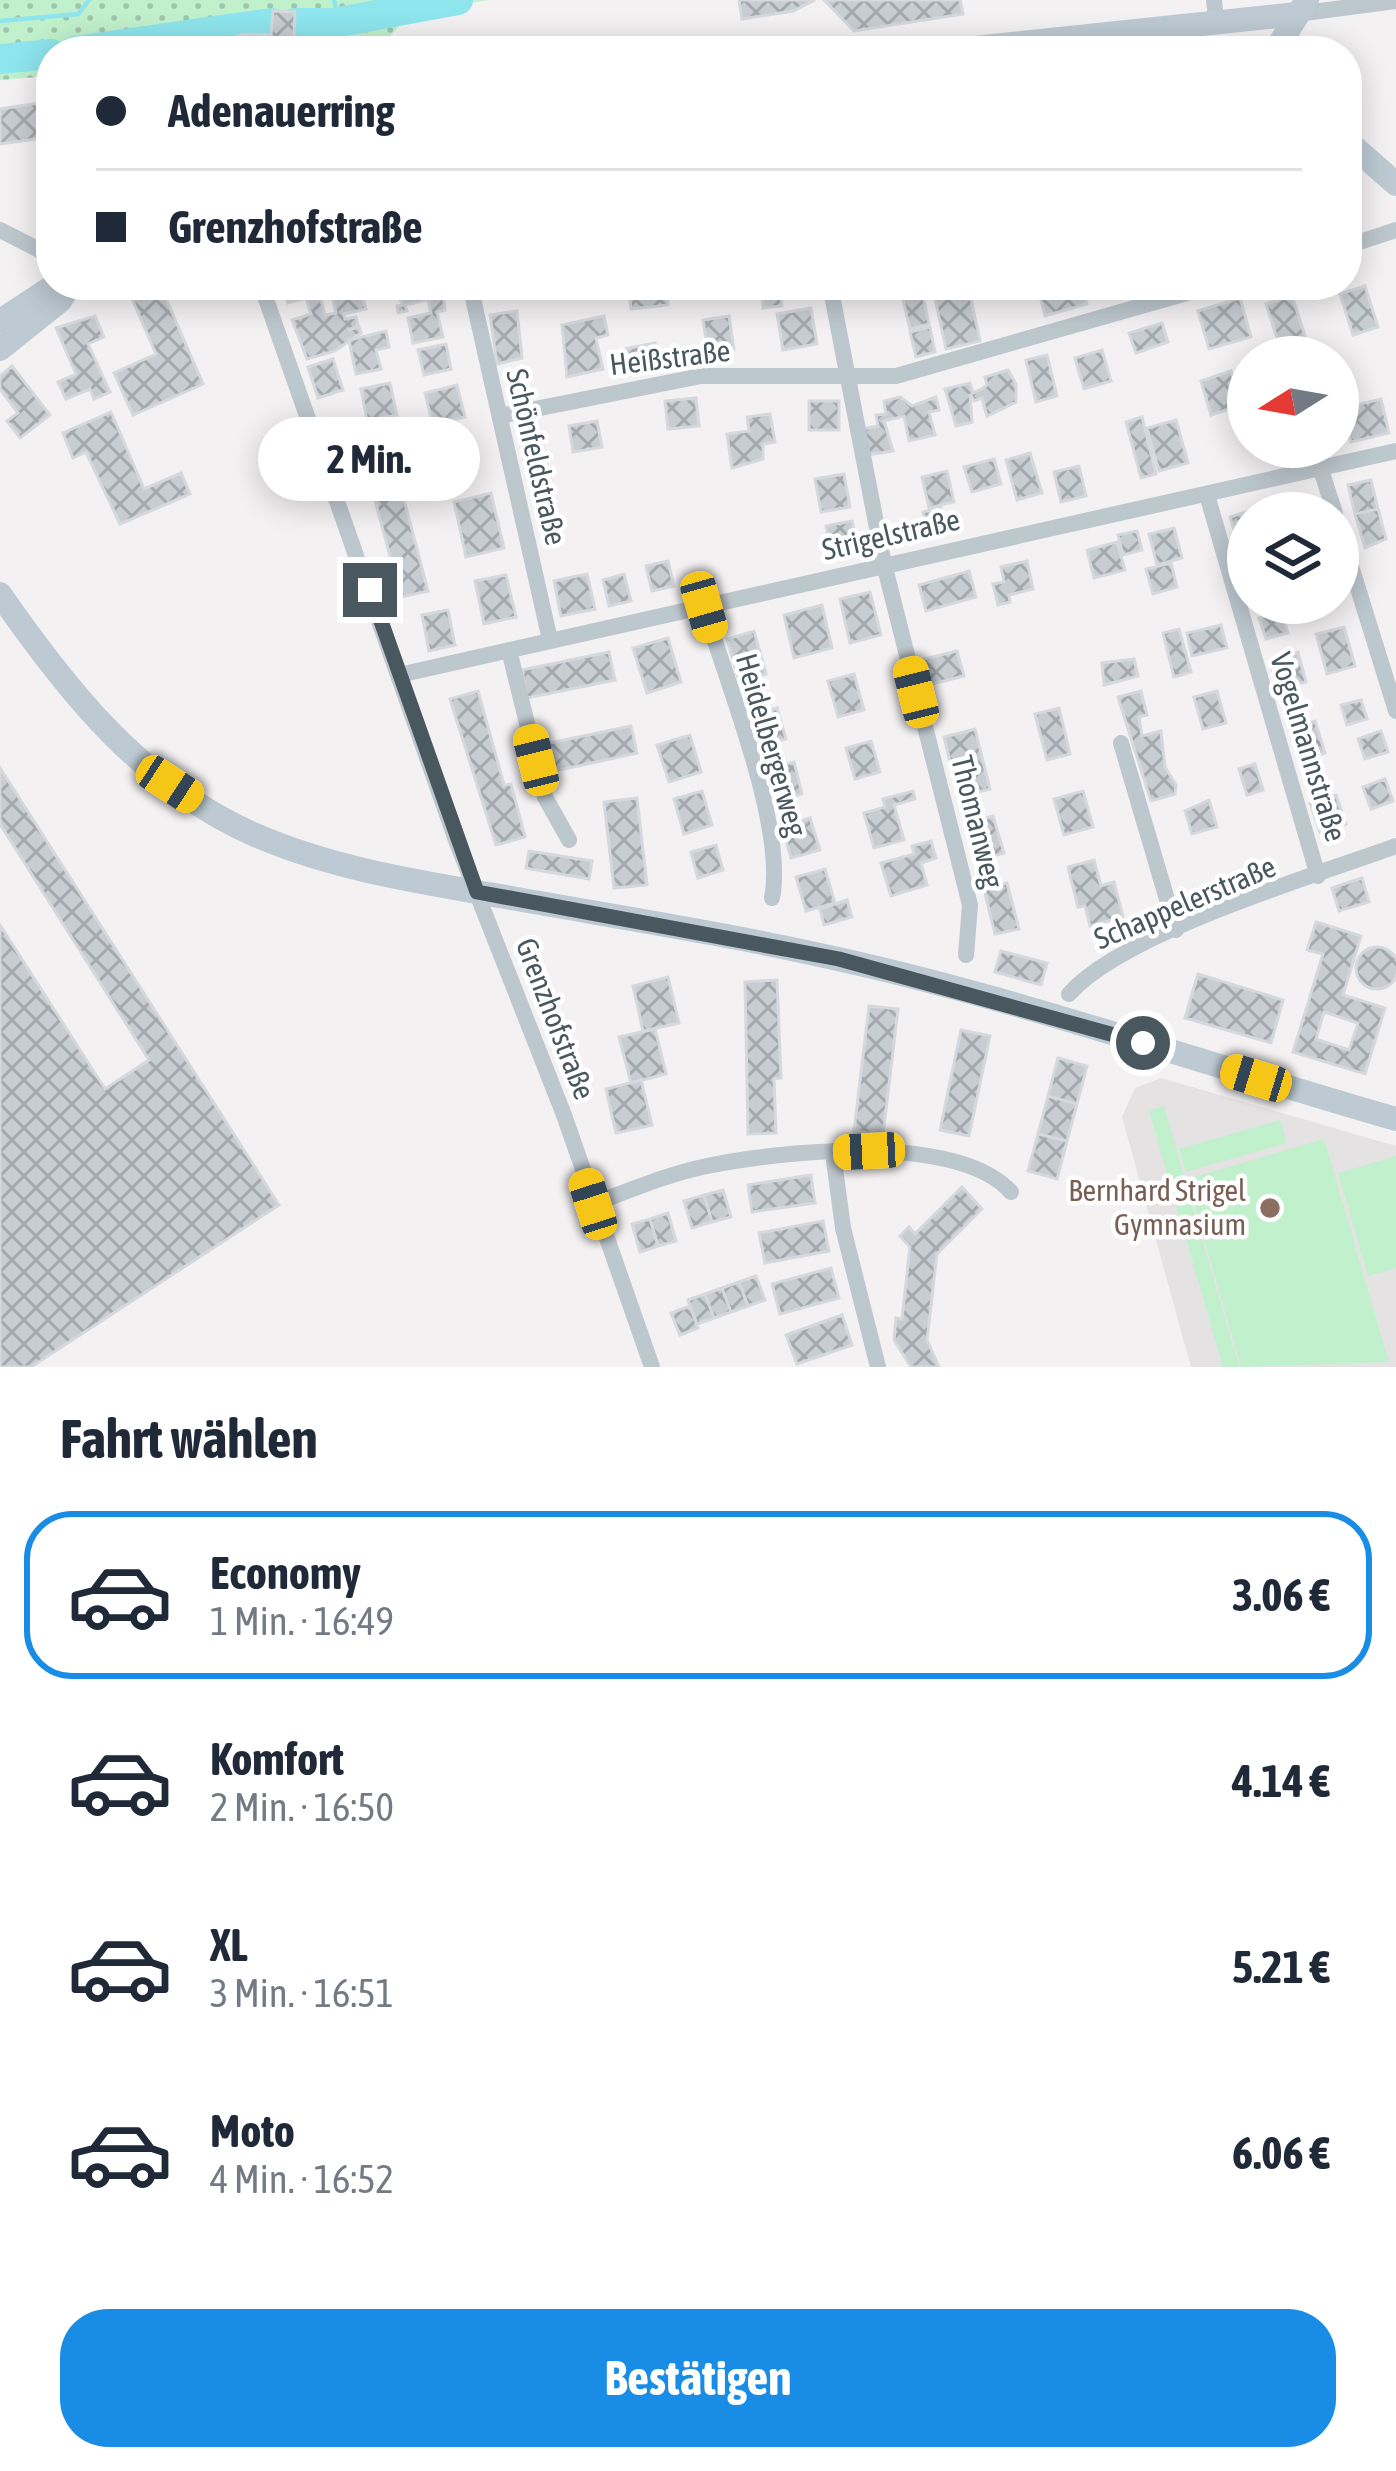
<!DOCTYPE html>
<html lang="de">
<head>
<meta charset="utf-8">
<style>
  body { margin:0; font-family:"Asap Condensed",sans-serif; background:#f2f2f3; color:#1f2937; height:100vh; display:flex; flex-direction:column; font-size:45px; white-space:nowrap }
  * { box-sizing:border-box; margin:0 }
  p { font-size:39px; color:#747a83 }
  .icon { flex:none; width:66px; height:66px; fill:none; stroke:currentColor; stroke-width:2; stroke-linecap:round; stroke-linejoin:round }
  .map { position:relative; height:1367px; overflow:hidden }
  .panel { display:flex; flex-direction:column; background:#fff; flex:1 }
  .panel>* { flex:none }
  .hud { position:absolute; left:36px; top:36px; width:1326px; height:264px; border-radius:48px; box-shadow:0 6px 30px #0003; display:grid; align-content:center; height:264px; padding:0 60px; background:#fff }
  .needle { width:78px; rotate:259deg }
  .buttons { position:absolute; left:1227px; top:336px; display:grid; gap:24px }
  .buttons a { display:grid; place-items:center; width:132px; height:132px; border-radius:50%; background:#fff; box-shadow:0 6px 30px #0003; font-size:60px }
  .end { position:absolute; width:54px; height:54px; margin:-27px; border:15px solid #49575f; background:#fff; box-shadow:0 0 0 6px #fff }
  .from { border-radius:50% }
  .bubble { position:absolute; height:84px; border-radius:42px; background:#fff; box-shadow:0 6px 30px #0003; font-size:39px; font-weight:700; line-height:84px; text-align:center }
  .car { position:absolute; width:36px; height:72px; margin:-36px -18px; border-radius:15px; box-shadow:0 0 9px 3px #0007; background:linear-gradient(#f5c518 24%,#345 0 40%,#f5c518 0 76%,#345 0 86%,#f5c518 0) }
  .hud b { display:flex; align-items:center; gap:42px; height:114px; font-size:45px }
  .hud b+b { border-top:3px solid #e0e1e3 }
  .hud i { width:30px; height:30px; background:#1f2937 }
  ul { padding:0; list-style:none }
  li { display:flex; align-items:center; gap:36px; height:168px; margin:0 24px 18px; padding:0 36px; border:6px solid transparent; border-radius:48px }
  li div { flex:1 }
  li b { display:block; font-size:45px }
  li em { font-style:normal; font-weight:700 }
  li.selected { border-color:#198de6 }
  li>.icon { width:108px; height:108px; stroke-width:1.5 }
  h2 { padding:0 60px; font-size:54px; line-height:144px }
  .primary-button { display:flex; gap:24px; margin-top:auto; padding:24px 60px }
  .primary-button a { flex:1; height:138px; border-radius:48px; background:#198de6; color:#fff; font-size:48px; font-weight:700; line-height:138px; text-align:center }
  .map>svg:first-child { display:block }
  .education { fill:#e5e2e4 }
  .park { fill:url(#park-dots) }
  .garden { fill:#c1f0cd }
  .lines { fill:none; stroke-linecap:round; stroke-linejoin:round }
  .stream { stroke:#8ee5ed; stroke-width:4.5 }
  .river { stroke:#8ee5ed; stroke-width:30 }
  .building { fill:url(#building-cross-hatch); stroke:#d5d8dc; stroke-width:3; fill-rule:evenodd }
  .street { stroke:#bdc7ce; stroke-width:16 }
  .secondary { stroke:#bdcad3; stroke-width:24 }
  .route { stroke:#49575f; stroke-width:15 }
  .education-dot { fill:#8d6e63; stroke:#fff; stroke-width:4.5 }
  .labels { text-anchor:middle; stroke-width:9; stroke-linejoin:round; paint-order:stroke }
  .street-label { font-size:30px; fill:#49575f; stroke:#fff }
  .education-label { font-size:30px; fill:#785e54; stroke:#fff; text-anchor:end }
</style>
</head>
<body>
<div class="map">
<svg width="1396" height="1367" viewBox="0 0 1396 1367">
  <defs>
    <pattern id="park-dots" width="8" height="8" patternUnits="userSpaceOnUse" patternTransform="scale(3)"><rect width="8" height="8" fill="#c1f0cd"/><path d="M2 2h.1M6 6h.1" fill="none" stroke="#9fc5aa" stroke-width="1.8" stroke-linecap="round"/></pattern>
    <pattern id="building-cross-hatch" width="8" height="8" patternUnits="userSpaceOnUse" patternTransform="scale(3)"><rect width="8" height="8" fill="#c8cdd1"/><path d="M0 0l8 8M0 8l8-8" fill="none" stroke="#a4a9ad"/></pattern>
  </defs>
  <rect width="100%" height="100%" fill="#f4f1f2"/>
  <path class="education" d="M 1161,1078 L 1396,1146 L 1396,1367 L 1191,1367 L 1122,1117 L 1135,1088 Z"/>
  <path class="park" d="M 0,0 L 489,0 L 414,11 L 386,40 L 367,43 L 263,29 L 168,51 L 51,51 L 51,76 L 0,80 Z"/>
  <path class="garden" d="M 1164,1106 L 1239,1367 L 1223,1367 L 1149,1111 Z
    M 1280,1120 L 1287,1143 L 1186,1172 L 1179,1149 Z
    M 1324,1139 L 1389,1362 L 1241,1367 L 1187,1179 Z
    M 1396,1156 L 1396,1268 L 1368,1276 L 1338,1173 Z"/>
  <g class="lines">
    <path class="stream" d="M 334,0 L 339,22
      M 0,21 L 78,14 L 89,0"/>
    <path class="river" d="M 295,23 L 333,23 L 458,0
      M 75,51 L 272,23
      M 0,59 L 51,54"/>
  </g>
  <path class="building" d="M 739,0 L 815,0 L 793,11 L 742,19 Z
    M 824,0 L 960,0 L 963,14 L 854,31 Z
    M 273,11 L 295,12 L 294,37 L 316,39 L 314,51 L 198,51 L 243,34 L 271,35 Z
    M 51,101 L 51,137 L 0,144 L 0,109 Z
    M 151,285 L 160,285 L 203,384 L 133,415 L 114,373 L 156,354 L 130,294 Z
    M 282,285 L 317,285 L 325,315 L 336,313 L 329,285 L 376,285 L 378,290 L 362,294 L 366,309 L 344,314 L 345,319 L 356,317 L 358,326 L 348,330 L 359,327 L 361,333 L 335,351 L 307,359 L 292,320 L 311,314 L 306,298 L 288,303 Z
    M 398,285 L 433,285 L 436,291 L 429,298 L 443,294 L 445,310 L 437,312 L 443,337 L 413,343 L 408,318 L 431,313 L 428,300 L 405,305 L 407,311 L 398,313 L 397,306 L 403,305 L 395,291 Z
    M 628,285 L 666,285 L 668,305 L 631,309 Z
    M 780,285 L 782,306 L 763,308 L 761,287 Z
    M 932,285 L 968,285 L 980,341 L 946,349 Z
    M 1037,285 L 1082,285 L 1087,304 L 1045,316 Z
    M 1365,286 L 1378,327 L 1353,335 L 1340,294 Z
    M 922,291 L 929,324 L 910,329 L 902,296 Z
    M 1292,295 L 1311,355 L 1304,357 L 1283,357 L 1266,304 Z
    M 1240,298 L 1251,337 L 1209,349 L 1198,311 Z
    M 811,308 L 817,344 L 783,350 L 777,314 Z
    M 517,311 L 522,358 L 497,364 L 490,315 Z
    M 95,316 L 104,337 L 88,344 L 110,392 L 94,399 L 90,389 L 66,399 L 58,382 L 76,374 L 56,328 Z
    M 604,316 L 608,335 L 596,338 L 603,369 L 567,377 L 562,325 Z
    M 729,316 L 734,349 L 708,353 L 703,320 Z
    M 1162,323 L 1168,342 L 1136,353 L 1129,333 Z
    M 930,327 L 935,352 L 916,357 L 910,332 Z
    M 386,331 L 389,347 L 376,350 L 381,369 L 356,374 L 349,340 Z
    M 655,343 L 660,367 L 631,374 L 625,349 Z
    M 446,344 L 451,369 L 424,375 L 418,350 Z
    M 1102,350 L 1111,381 L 1084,389 L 1075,358 Z
    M 1047,355 L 1057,396 L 1036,402 L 1026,360 Z
    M 333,359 L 343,390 L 318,398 L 308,367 Z
    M 12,366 L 50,415 L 20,438 L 7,421 L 18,413 L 0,389 L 0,376 Z
    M 1008,370 L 1016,384 L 1016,402 L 987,416 L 982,398 L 974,401 L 970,394 L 972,422 L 956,426 L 945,389 L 970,383 L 973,393 L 980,390 L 987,385 L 985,377 Z
    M 1231,371 L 1241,405 L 1211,415 L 1201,381 Z
    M 390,383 L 397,415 L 367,421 L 361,389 Z
    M 457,385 L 465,417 L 433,425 L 425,393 Z
    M 900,397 L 912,406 L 936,397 L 939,410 L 929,412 L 935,435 L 909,441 L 904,416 L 884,421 L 893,451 L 866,455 L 862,429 L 878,426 L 876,415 L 886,414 L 884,401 Z
    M 696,398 L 699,426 L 668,429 L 665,401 Z
    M 1381,399 L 1389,433 L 1351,442 L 1343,408 Z
    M 809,401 L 839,401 L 839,430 L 809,430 Z
    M 111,412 L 144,489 L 181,473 L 190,494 L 120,524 L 86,452 L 73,458 L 63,433 Z
    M 770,414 L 775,442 L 763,444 L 763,459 L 732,468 L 727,434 L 749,431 L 747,417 Z
    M 1142,417 L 1156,474 L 1141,478 L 1126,422 Z
    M 1176,420 L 1188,463 L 1159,471 L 1147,428 Z
    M 597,421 L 602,447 L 573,452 L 569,426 Z
    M 542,442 L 551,481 L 530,486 L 521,447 Z
    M 469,444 L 474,468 L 447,475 L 442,450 Z
    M 1030,453 L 1042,493 L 1017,500 L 1006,460 Z
    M 994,459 L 1001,484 L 972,492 L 964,467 Z
    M 395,465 L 428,591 L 401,597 L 367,471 Z
    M 1079,466 L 1086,496 L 1061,502 L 1054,472 Z
    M 947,471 L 954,502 L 929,508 L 922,477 Z
    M 844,474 L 850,507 L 821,512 L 815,479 Z
    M 1371,480 L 1378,509 L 1355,514 L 1348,485 Z
    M 491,493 L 504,548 L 466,557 L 454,502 Z
    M 1307,497 L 1312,513 L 1281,513 L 1278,506 Z
    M 1268,505 L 1270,513 L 1248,513 L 1248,544 L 1239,546 L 1230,517 Z
    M 941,508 L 945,528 L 928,532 L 923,512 Z
    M 1378,509 L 1386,539 L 1365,548 L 1355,514 Z
    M 852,521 L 858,549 L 831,555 L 826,526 Z
    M 1174,528 L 1182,558 L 1157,565 L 1149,534 Z
    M 1137,531 L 1142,550 L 1123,555 L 1118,535 Z
    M 1117,542 L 1125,570 L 1094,578 L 1087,550 Z
    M 668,561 L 674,586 L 652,591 L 646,566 Z
    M 1027,561 L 1033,589 L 1009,595 L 1010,602 L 998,605 L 993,584 L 1004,582 L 1001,567 Z
    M 1171,563 L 1177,587 L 1153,594 L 1146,569 Z
    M 969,571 L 976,597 L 926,611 L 919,585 Z
    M 587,574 L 595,609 L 561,616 L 554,581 Z
    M 624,574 L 631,601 L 609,606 L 603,580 Z
    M 506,575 L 516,617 L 484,624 L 475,581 Z
    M 870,592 L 881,635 L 850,643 L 840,599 Z
    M 822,605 L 832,648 L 794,658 L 784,615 Z
    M 448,610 L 455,645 L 429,651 L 422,615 Z
    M 1281,611 L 1288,633 L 1266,639 L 1259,618 Z
    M 1221,625 L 1227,648 L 1192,656 L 1187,633 Z
    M 1344,627 L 1355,666 L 1327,674 L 1316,634 Z
    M 1179,629 L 1191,672 L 1174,677 L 1163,633 Z
    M 754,631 L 766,674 L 739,682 L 727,639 Z
    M 668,638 L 681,682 L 647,693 L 633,648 Z
    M 957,651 L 964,676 L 925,686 L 919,660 Z
    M 609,652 L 615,680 L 527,698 L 522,670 Z
    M 1298,652 L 1306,682 L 1278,690 L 1269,660 Z
    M 1134,659 L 1138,676 L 1104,685 L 1102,663 Z
    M 854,674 L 864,710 L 838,717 L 828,681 Z
    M 478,691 L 504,785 L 511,784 L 525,837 L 496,845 L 450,699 Z
    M 1141,691 L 1147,715 L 1139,717 L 1142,736 L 1161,731 L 1165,767 L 1176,785 L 1175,794 L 1151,801 L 1118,697 Z
    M 1217,691 L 1226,723 L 1203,729 L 1194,697 Z
    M 1361,700 L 1367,719 L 1347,725 L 1341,705 Z
    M 777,708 L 786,739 L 758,747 L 749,715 Z
    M 1059,708 L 1070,754 L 1047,760 L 1035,714 Z
    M 1315,721 L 1325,753 L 1300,761 L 1289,729 Z
    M 631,726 L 637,753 L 551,772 L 545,744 Z
    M 975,729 L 990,789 L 959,797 L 944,737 Z
    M 1381,731 L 1388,752 L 1365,759 L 1358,739 Z
    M 690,735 L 701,772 L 669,782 L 657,745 Z
    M 871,741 L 880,772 L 855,779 L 846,748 Z
    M 794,762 L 802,794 L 776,801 L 767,769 Z
    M 1255,764 L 1263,790 L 1247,795 L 1239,769 Z
    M 0,768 L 279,1205 L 31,1367 L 0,1367 L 0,925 L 105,1089 L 149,1060 L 0,824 Z
    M 1385,779 L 1393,801 L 1371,809 L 1363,787 Z
    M 702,791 L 712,825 L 684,834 L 674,799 Z
    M 913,791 L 915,799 L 894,805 L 904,840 L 874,848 L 864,813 L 885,807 L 883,799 Z
    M 1083,791 L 1093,827 L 1064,835 L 1054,799 Z
    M 1336,795 L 1346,824 L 1320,832 L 1310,803 Z
    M 637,798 L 647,885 L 614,888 L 604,802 Z
    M 1209,800 L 1217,827 L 1192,834 L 1185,811 Z
    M 993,816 L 1004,853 L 975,861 L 965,824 Z
    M 810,818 L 820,850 L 791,858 L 782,826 Z
    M 931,841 L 936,858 L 921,863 L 927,885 L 891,896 L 881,863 L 914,854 L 912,846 Z
    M 716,845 L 723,870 L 698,878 L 691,852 Z
    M 529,851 L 592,861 L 589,879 L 526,868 Z
    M 1094,860 L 1101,886 L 1114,882 L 1123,917 L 1090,926 L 1085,906 L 1078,907 L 1068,867 Z
    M 825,869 L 835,903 L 806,911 L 796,877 Z
    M 1362,878 L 1369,902 L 1339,911 L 1332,888 Z
    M 1007,883 L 1019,929 L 995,934 L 984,889 Z
    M 847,900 L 852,917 L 824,925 L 820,909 Z
    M 1316,922 L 1361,936 L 1343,995 L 1385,1008 L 1365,1074 L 1293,1052 L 1323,954 L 1307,950 ZM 1324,1012 L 1358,1023 L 1349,1050 L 1316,1039 Z
    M1356 968a21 21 0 1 1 42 0a21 21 0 1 1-42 0Z
    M 1001,951 L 1047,963 L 1041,985 L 995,972 Z
    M 1198,974 L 1283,1000 L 1271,1043 L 1185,1018 Z
    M 668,977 L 679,1023 L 643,1031 L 633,986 Z
    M 777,980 L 781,1078 L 774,1079 L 776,1133 L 748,1134 L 745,982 Z
    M 869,1006 L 898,1009 L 883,1135 L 854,1131 Z
    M 655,1029 L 666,1074 L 631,1083 L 619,1037 Z
    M 961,1030 L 990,1036 L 969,1136 L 940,1130 Z
    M 1058,1058 L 1087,1066 L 1077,1104 L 1048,1096 Z
    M 641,1080 L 652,1125 L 616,1133 L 606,1089 Z
    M 1048,1096 L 1077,1104 L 1067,1141 L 1038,1134 Z
    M 1038,1134 L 1067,1141 L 1057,1179 L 1028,1171 Z
    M 811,1175 L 815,1203 L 752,1212 L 748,1185 Z
    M 962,1187 L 982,1209 L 937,1254 L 927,1340 L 939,1367 L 911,1367 L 894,1340 L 896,1318 L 902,1319 L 910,1247 L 900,1236 L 909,1227 L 915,1234 Z
    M 723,1190 L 731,1217 L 712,1222 L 704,1195 Z
    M 704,1195 L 712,1222 L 692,1228 L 684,1201 Z
    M 668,1213 L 676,1241 L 658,1246 L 650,1219 Z
    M 650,1219 L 658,1246 L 640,1252 L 632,1224 Z
    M 823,1221 L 829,1251 L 765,1263 L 759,1233 Z
    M 831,1268 L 839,1298 L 780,1314 L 772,1284 Z
    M 756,1276 L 765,1300 L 748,1306 L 739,1282 Z
    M 739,1282 L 748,1306 L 731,1312 L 722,1288 Z
    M 722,1288 L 731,1312 L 714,1318 L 705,1294 Z
    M 705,1294 L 714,1318 L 697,1324 L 688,1300 Z
    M 690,1306 L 698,1328 L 680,1335 L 671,1313 Z
    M 842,1315 L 852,1345 L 797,1364 L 786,1335 Z"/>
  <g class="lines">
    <path class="street" d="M 1214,0 L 1216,20
      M 1297,14 L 1396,1
      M 0,230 L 51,256
      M 1347,246 L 1396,230
      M 261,285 L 457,843 L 564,1115 L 652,1367
      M 470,285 L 550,640
      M 830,285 L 884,564 L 970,905 L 966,955
      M 500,416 L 701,376 L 896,376 L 1215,285
      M 1321,470 L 1335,513
      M 1207,495 L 1318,876
      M 1338,524 L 1396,711
      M 704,607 C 726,681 786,826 772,898
      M 509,650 L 545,797 L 569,840
      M 399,675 L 1396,451
      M 1121,743 L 1176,930
      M 1069,994 C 1124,932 1314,876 1396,846
      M 833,1153 L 843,1228 L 878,1367
      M 593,1204 C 631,1190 668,1174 707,1166 C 781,1151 956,1132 1011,1192"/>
    <path class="secondary" d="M 946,51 L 1297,14
      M 1275,51 L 1307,0
      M 1347,141 L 1396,184
      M 0,321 L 55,285
      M 0,349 L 60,301 L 70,285
      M 0,594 C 68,692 141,784 253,834 C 337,871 428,883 517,899 C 624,918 732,935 838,959 C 1027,1001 1210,1066 1396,1119"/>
  </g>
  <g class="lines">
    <path class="route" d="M 370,590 L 477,892 L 839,959 L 1143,1043"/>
  </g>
  <circle class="education-dot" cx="1270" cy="1208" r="12"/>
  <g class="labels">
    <g class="street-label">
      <text transform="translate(670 358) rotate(-7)" y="10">Heißstraße</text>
      <text transform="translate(536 457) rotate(77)" y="10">Schönfeldstraße</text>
      <text transform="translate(891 535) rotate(-13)" y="10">Strigelstraße</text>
      <text transform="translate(771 745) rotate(74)" y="10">Heidelbergerweg</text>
      <text transform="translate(1308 747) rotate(73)" y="10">Vogelmannstraße</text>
      <text transform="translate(977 822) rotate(76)" y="10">Thomanweg</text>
      <text transform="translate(1185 903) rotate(-23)" y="10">Schappelerstraße</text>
      <text transform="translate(555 1019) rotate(69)" y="10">Grenzhofstraße</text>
    </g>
    <g class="education-label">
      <text x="1246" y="1201">Bernhard Strigel<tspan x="1246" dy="34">Gymnasium</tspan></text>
    </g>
  </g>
</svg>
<div class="buttons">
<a><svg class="needle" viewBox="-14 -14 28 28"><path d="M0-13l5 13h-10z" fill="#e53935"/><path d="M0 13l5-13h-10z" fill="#747a83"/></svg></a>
<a><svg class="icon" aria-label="layers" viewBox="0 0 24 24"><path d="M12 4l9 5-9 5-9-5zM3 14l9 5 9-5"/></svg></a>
</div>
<i class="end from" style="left:1143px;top:1043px"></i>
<i class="end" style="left:370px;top:590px"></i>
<div class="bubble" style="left:258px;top:417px;width:222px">2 Min.</div>
<i class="car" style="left:704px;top:607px;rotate:164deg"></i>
<i class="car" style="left:916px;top:692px;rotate:346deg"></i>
<i class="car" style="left:536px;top:760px;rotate:346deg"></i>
<i class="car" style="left:170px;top:784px;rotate:123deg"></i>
<i class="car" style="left:1256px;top:1078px;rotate:287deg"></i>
<i class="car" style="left:869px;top:1151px;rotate:267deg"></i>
<i class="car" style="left:593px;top:1204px;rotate:342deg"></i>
<div class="hud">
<b><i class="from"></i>Adenauerring</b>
<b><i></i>Grenzhofstraße</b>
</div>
</div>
<section class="panel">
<h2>Fahrt wählen</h2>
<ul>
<li class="selected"><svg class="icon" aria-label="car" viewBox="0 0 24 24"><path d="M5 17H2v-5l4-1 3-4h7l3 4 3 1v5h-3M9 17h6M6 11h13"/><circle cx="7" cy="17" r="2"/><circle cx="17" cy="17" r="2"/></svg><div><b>Economy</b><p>1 Min. · 16:49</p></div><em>3.06 €</em></li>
<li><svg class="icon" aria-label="car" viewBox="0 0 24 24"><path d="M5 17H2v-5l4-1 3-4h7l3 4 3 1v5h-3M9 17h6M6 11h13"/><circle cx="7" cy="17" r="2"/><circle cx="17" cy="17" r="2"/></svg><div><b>Komfort</b><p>2 Min. · 16:50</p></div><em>4.14 €</em></li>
<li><svg class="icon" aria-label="car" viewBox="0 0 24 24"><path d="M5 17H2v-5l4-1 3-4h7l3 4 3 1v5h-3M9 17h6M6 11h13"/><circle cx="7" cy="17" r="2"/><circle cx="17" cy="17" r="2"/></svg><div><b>XL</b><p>3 Min. · 16:51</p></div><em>5.21 €</em></li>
<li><svg class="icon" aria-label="car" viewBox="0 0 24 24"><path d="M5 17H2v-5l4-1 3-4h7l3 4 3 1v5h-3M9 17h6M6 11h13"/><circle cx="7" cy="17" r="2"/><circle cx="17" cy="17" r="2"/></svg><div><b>Moto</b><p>4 Min. · 16:52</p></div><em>6.06 €</em></li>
</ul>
<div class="primary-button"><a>Bestätigen</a></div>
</section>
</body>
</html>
